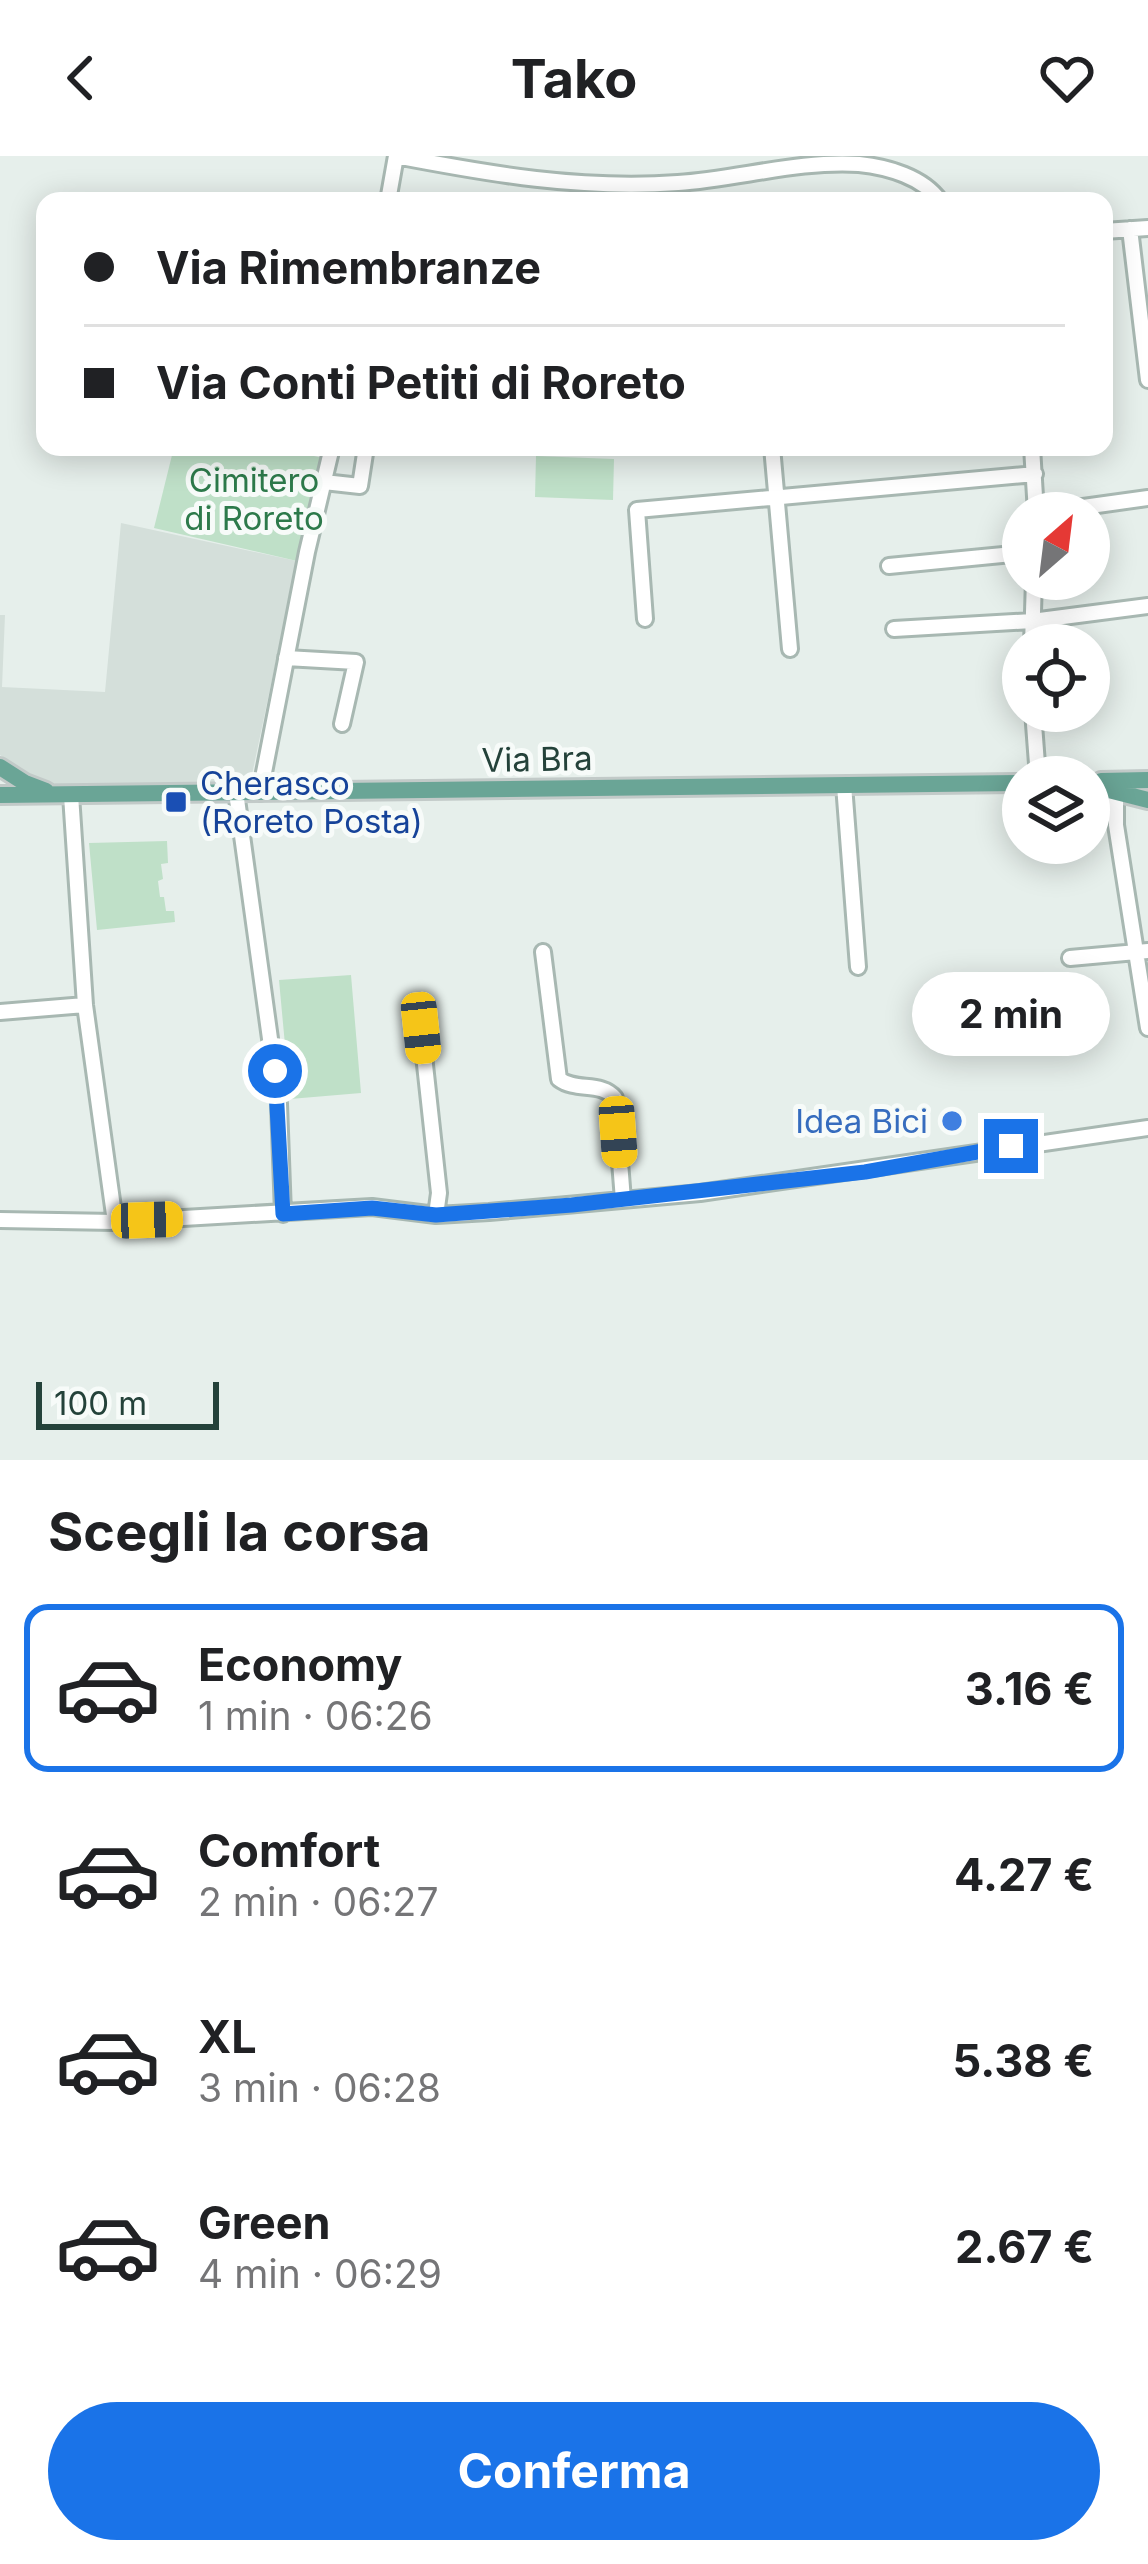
<!DOCTYPE html>
<html lang="it">
<head>
<meta charset="utf-8">
<style>
  body { margin:0; font-family:Inter,sans-serif; background:#f2f2f2; color:#202124; height:100vh; display:flex; flex-direction:column; font-size:45px; white-space:nowrap }
  * { box-sizing:border-box; margin:0 }
  p { font-size:39px; color:#757577 }
  .icon { flex:none; width:66px; height:66px; fill:none; stroke:currentColor; stroke-width:2; stroke-linecap:round; stroke-linejoin:round }
  .map { position:relative; height:1304px; overflow:hidden }
  .drawer { display:flex; flex-direction:column; background:#fff; flex:1 }
  .drawer>* { flex:none }
  .guide { position:absolute; left:36px; top:36px; width:1077px; height:264px; border-radius:24px; box-shadow:0 6px 30px #0003; display:grid; align-content:center; height:264px; padding:0 48px; background:#fff }
  .needle { width:78px; rotate:28deg }
  .tools { position:absolute; left:1002px; top:336px; display:grid; gap:24px }
  .tools a { display:grid; place-items:center; width:108px; height:108px; border-radius:50%; background:#fff; box-shadow:0 6px 30px #0003; font-size:60px }
  .scale { position:absolute; left:36px; bottom:30px; width:183px; box-sizing:border-box; padding-left:12px; border:6px solid #24423a; border-top:0; font-size:33px; line-height:42px; white-space:nowrap; color:#24423a; -webkit-text-stroke:9px #f7fbf9; paint-order:stroke }
  .end { position:absolute; width:54px; height:54px; margin:-27px; border:15px solid #1a73e8; background:#fff; box-shadow:0 0 0 6px #fff }
  .from { border-radius:50% }
  .bubble { position:absolute; height:84px; border-radius:42px; background:#fff; box-shadow:0 6px 30px #0003; font-size:39px; font-weight:700; line-height:84px; text-align:center }
  .car { position:absolute; width:36px; height:72px; margin:-36px -18px; border-radius:15px; box-shadow:0 0 9px 3px #0007; background:linear-gradient(#f5c518 24%,#345 0 40%,#f5c518 0 76%,#345 0 86%,#f5c518 0) }
  .guide b { display:flex; align-items:center; gap:42px; height:114px; font-size:45px }
  .guide b+b { border-top:3px solid #e0e0e0 }
  .guide i { width:30px; height:30px; background:#202124 }
  ul { padding:0; list-style:none }
  li { display:flex; align-items:center; gap:36px; height:168px; margin:0 24px 18px; padding:0 24px; border:6px solid transparent; border-radius:24px }
  li div { flex:1 }
  li b { display:block; font-size:45px }
  li em { font-style:normal; font-weight:700 }
  li.active { border-color:#1a73e8 }
  li>.icon { width:108px; height:108px; stroke-width:1.5 }
  h2 { padding:0 48px; font-size:54px; line-height:144px }
  .button { display:flex; gap:24px; margin-top:auto; padding:24px 48px }
  .button a { flex:1; height:138px; border-radius:72px; background:#1a73e8; color:#fff; font-size:48px; font-weight:700; line-height:138px; text-align:center }
  header { display:flex; justify-content:space-between; align-items:center; height:156px; padding:0 48px; background:#fff; font-size:54px; font-weight:700 }
  .map>svg:first-child { display:block }
  .built { fill:#d4dfda }
  .green { fill:#bfe0c8 }
  .lines { fill:none; stroke-linecap:round; stroke-linejoin:round }
  .minor-casing { stroke:#a8b8b2; stroke-width:20 }
  .major-casing { stroke:#c2cac8; stroke-width:22 }
  .minor { stroke:#fff; stroke-width:14 }
  .major { stroke:#6aa596; stroke-width:16 }
  .route { stroke:#1a73e8; stroke-width:15 }
  .transit-dot { fill:#1a4fb4; stroke:#f7fbf9; stroke-width:4.5 }
  .shop-dot { fill:#3f7fe0; stroke:#f7fbf9; stroke-width:4.5 }
  .labels { text-anchor:middle; stroke-width:10; stroke-linejoin:round; paint-order:stroke }
  .park-label { font-size:33px; fill:#2d7a4b; stroke:#f7fbf9 }
  .street-label { font-size:33px; fill:#24423a; stroke:#f7fbf9 }
  .transit-label { font-size:33px; fill:#164399; stroke:#f7fbf9; text-anchor:start }
  .shop-label { font-size:33px; fill:#366cbe; stroke:#f7fbf9; text-anchor:end }
</style>
</head>
<body>
<header><svg class="icon" aria-label="back" viewBox="0 0 24 24"><path d="M15 5l-7 7 7 7"/></svg>Tako<svg class="icon" aria-label="heart" viewBox="0 0 24 24"><path d="M12 20l-8-8c-3-5 5-10 8-4 3-6 11-1 8 4z"/></svg></header>
<div class="map">
<svg width="1148" height="1304" viewBox="0 0 1148 1304">
  <rect width="100%" height="100%" fill="#e6efeb"/>
  <path class="built" d="M 121,367 L 297,405 L 250,628 L 68,630 L 39,626 L 0,599 L 0,459 L 5,459 L 2,531 L 105,536 Z"/>
  <path class="green" d="M 174,291 L 273,291 L 323,302 L 297,405 L 154,372 Z
    M 536,300 L 614,303 L 613,344 L 535,341 Z
    M 167,685 L 168,707 L 161,708 L 163,723 L 158,725 L 160,741 L 164,741 L 166,755 L 174,755 L 175,766 L 97,774 L 89,687 Z
    M 351,819 L 361,937 L 290,943 L 279,824 Z"/>
  <g class="lines">
    <g class="minor-casing">
      <path id="minor" d="M 396,0 C 490,18 581,34 678,27 C 738,23 799,4 859,8 C 888,11 923,21 940,45
        M 388,45 L 396,0
        M 1130,73 L 1148,224
        M 1104,75 L 1148,72
        M 772,291 L 790,493
        M 1032,291 L 1036,357
        M 324,326 L 360,330 L 366,291
        M 1040,357 L 1148,342
        M 889,410 L 1023,397
        M 645,463 L 637,354 L 1035,318
        M 894,473 L 1032,465 L 1148,450
        M 1032,489 L 1034,423
        M 286,502 L 356,506 L 342,568
        M 1033,555 L 1038,621
        M 1116,628 L 1116,669 L 1148,872
        M 844,629 L 858,811
        M 236,636 L 279,948 L 283,1058
        M 260,637 L 307,396 L 332,291
        M 71,639 L 85,849 L 115,1066
        M 543,796 L 559,923 C 576,936 601,925 615,942 L 623,1044
        M 1070,802 L 1148,795
        M 0,856 L 85,849
        M 421,872 L 439,1037 L 436,1059
        M 0,1064 L 115,1066 L 372,1051 L 436,1059 L 489,1056 L 700,1037 L 1148,972"/>
    </g>
    <g class="major-casing">
      <path id="major" d="M 0,611 L 25,627 L 46,635
        M 1101,625 L 1148,624
        M 1089,629 L 1148,644
        M 0,639 L 1023,627"/>
    </g>
    <use href="#minor" class="minor"/>
    <use href="#major" class="major"/>
  </g>
  <g class="lines">
    <path class="route" d="M 275,915 L 283,1058 L 372,1052 L 436,1059 L 572,1049 L 865,1016 L 1011,990"/>
  </g>
  <rect class="transit-dot" x="164" y="634" width="24" height="24" rx="6"/>
  <circle class="shop-dot" cx="952" cy="965" r="12"/>
  <g class="labels">
    <g class="park-label">
      <text x="254" y="336">Cimitero<tspan x="254" dy="38">di Roreto</tspan></text>
    </g>
    <g class="street-label">
      <text transform="translate(537 603) rotate(-1)" y="12">Via Bra</text>
    </g>
    <g class="transit-label">
      <text x="200" y="639">Cherasco<tspan x="200" dy="38">(Roreto Posta)</tspan></text>
    </g>
    <g class="shop-label">
      <text x="928" y="977">Idea Bici</text>
    </g>
  </g>
</svg>
<div class="tools">
<a><svg class="needle" viewBox="-14 -14 28 28"><path d="M0-13l5 13h-10z" fill="#e53935"/><path d="M0 13l5-13h-10z" fill="#757577"/></svg></a>
<a><svg class="icon" aria-label="locate" viewBox="0 0 24 24"><circle cx="12" cy="12" r="6"/><path d="M12 2v4M12 18v4M2 12h4M18 12h4"/></svg></a>
<a><svg class="icon" aria-label="layers" viewBox="0 0 24 24"><path d="M12 4l9 5-9 5-9-5zM3 14l9 5 9-5"/></svg></a>
</div>
<div class="scale">100 m</div>
<i class="end from" style="left:275px;top:915px"></i>
<i class="end" style="left:1011px;top:990px"></i>
<div class="bubble" style="left:912px;top:816px;width:198px">2 min</div>
<i class="car" style="left:421px;top:872px;rotate:174deg"></i>
<i class="car" style="left:618px;top:976px;rotate:176deg"></i>
<i class="car" style="left:147px;top:1064px;rotate:88deg"></i>
<div class="guide">
<b><i class="from"></i>Via Rimembranze</b>
<b><i></i>Via Conti Petiti di Roreto</b>
</div>
</div>
<section class="drawer">
<h2>Scegli la corsa</h2>
<ul>
<li class="active"><svg class="icon" aria-label="car" viewBox="0 0 24 24"><path d="M5 17H2v-5l4-1 3-4h7l3 4 3 1v5h-3M9 17h6M6 11h13"/><circle cx="7" cy="17" r="2"/><circle cx="17" cy="17" r="2"/></svg><div><b>Economy</b><p>1 min · 06:26</p></div><em>3.16 €</em></li>
<li><svg class="icon" aria-label="car" viewBox="0 0 24 24"><path d="M5 17H2v-5l4-1 3-4h7l3 4 3 1v5h-3M9 17h6M6 11h13"/><circle cx="7" cy="17" r="2"/><circle cx="17" cy="17" r="2"/></svg><div><b>Comfort</b><p>2 min · 06:27</p></div><em>4.27 €</em></li>
<li><svg class="icon" aria-label="car" viewBox="0 0 24 24"><path d="M5 17H2v-5l4-1 3-4h7l3 4 3 1v5h-3M9 17h6M6 11h13"/><circle cx="7" cy="17" r="2"/><circle cx="17" cy="17" r="2"/></svg><div><b>XL</b><p>3 min · 06:28</p></div><em>5.38 €</em></li>
<li><svg class="icon" aria-label="car" viewBox="0 0 24 24"><path d="M5 17H2v-5l4-1 3-4h7l3 4 3 1v5h-3M9 17h6M6 11h13"/><circle cx="7" cy="17" r="2"/><circle cx="17" cy="17" r="2"/></svg><div><b>Green</b><p>4 min · 06:29</p></div><em>2.67 €</em></li>
</ul>
<div class="button"><a>Conferma</a></div>
</section>
</body>
</html>
